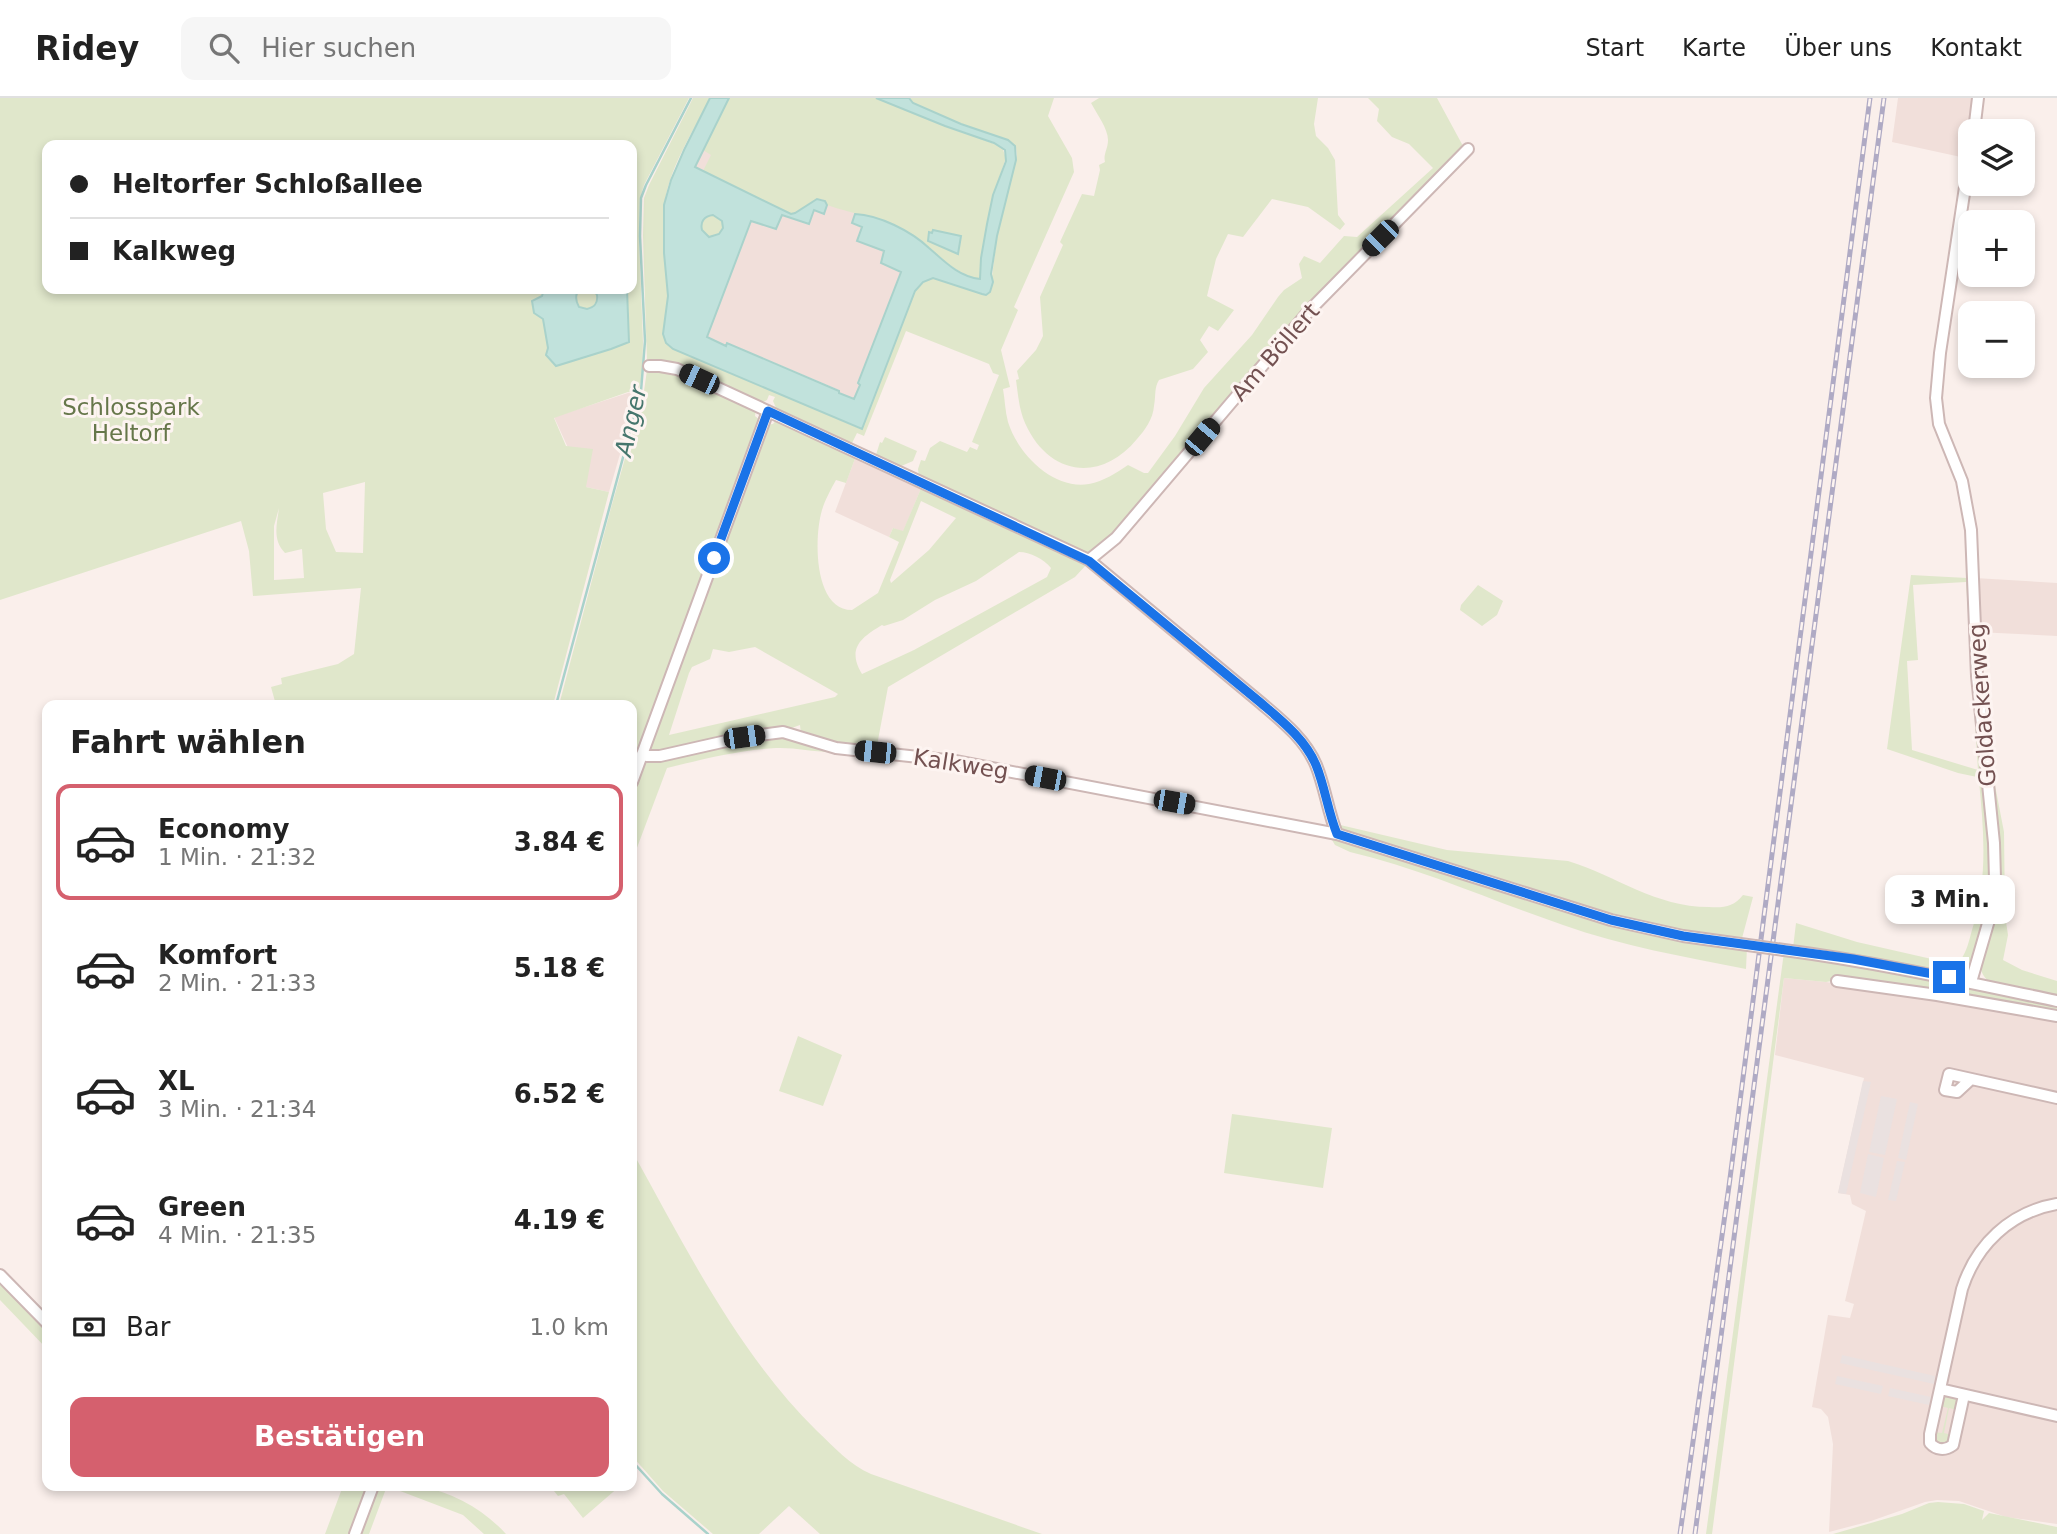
<!DOCTYPE html>
<html lang="de">
<head>
<meta charset="utf-8">
<style>
  body { margin:0; font-family:"DejaVu Sans",sans-serif; background:#f6f6f6; color:#222; height:100vh; display:flex; flex-direction:column; font-size:26px; white-space:nowrap }
  * { box-sizing:border-box; margin:0 }
  p { font-size:23px; color:#767676 }
  .icon { flex:none; width:38px; height:38px; fill:none; stroke:currentColor; stroke-width:2; stroke-linecap:round; stroke-linejoin:round }
  .map { position:relative; flex:1; overflow:hidden }
  .sheet { position:absolute; left:42px; top:602px; width:595px; height:791px; display:flex; flex-direction:column; background:#fff; border-radius:14px; box-shadow:0 4px 10px #0003 }
  .sheet>* { flex:none }
  .banner { position:absolute; left:42px; top:42px; width:595px; height:154px; border-radius:14px; box-shadow:0 4px 10px #0003; display:grid; align-content:center; height:154px; padding:0 28px; background:#fff }
  .buttons { position:absolute; left:1958px; top:21px; display:grid; gap:14px }
  .buttons a { display:grid; place-items:center; width:77px; height:77px; border-radius:14px; background:#fff; box-shadow:0 4px 10px #0003; font-size:35px }
  .end { position:absolute; width:32px; height:32px; margin:-16px; border:9px solid #1a73e8; background:#fff; box-shadow:0 0 0 4px #fff }
  .from { border-radius:50% }
  .bubble { position:absolute; height:49px; border-radius:14px; background:#fff; box-shadow:0 4px 10px #0003; font-size:23px; font-weight:800; line-height:49px; text-align:center }
  .car { position:absolute; width:21px; height:42px; margin:-21px -10px; border-radius:9px; box-shadow:0 0 5px 2px #0007; background:linear-gradient(#222 24%,#8ab4d8 0 40%,#222 0 76%,#8ab4d8 0 86%,#222 0) }
  .banner b { display:flex; align-items:center; gap:24px; height:66px; font-size:26px }
  .banner b+b { border-top:2px solid #e0e0e0 }
  .banner i { width:18px; height:18px; background:#222 }
  ul { padding:0; list-style:none }
  li { display:flex; align-items:center; gap:21px; height:116px; margin:0 14px 10px; padding:0 14px; border:4px solid transparent; border-radius:14px }
  li div { flex:1 }
  li b { display:block; font-size:26px }
  li em { font-style:normal; font-weight:800 }
  li.active { border-color:#d5606e }
  li>.icon { width:63px; height:63px; stroke-width:1.5 }
  h2 { padding:0 28px; font-size:32px; line-height:84px }
  .pay { display:flex; align-items:center; gap:18px; height:77px; padding:0 28px; font-size:26px }
  .pay p { margin-inline-start:auto }
  .primary-button { display:flex; gap:14px; margin-top:auto; padding:14px 28px }
  .primary-button a { flex:1; height:80px; border-radius:14px; background:#d5606e; color:#fff; font-size:28px; font-weight:800; line-height:80px; text-align:center }
  header { display:flex; align-items:center; gap:42px; box-sizing:border-box; height:98px; padding:0 35px; background:#fff; border-bottom:2px solid #e0e0e0 }
  header strong { font-size:33px }
  nav { display:flex; gap:38px; margin-inline-start:auto; font-size:24px }
  .search { width:490px; height:63px; background:#f6f6f6; display:flex; align-items:center; gap:18px; box-sizing:border-box; padding:0 24px; border-radius:14px; color:#767676; font-size:26px }
  .map>svg:first-child { display:block }
  .residential { fill:#f1dfda }
  .industrial { fill:#eae1e0 }
  .green { fill:#e0e7cb; fill-rule:evenodd }
  .water { fill:#c1e2dc; stroke:#a9d2cb; stroke-width:2; fill-rule:evenodd }
  .lines { fill:none; stroke-linecap:round; stroke-linejoin:round }
  .stream { stroke:#a9d2cb; stroke-width:2.5 }
  .minor-casing { stroke:#cdb7b5; stroke-width:14 }
  .minor { stroke:#fff; stroke-width:10 }
  .rail-casing { stroke:#afaac4; stroke-width:5 }
  .rail { stroke:#fdf4f1; stroke-width:2.5; stroke-dasharray:8; stroke-linecap:butt }
  .minor-bridge-casing { stroke:#cdb7b5; stroke-width:14; stroke-linecap:butt }
  .minor-bridge { stroke:#fff; stroke-width:10 }
  .route { stroke:#1a73e8; stroke-width:9 }
  .labels { text-anchor:middle; stroke-width:6; stroke-linejoin:round; paint-order:stroke }
  .street-label { font-size:23px; fill:#735151; stroke:#fdf4f1 }
  .park-label { font-size:23px; fill:#66774a; stroke:#fdf4f1 }
  .water-label { font-size:24px; font-style:italic; fill:#46766d; stroke:#fdf4f1 }
</style>
</head>
<body>
<header>
<strong>Ridey</strong>
<div class="search"><svg class="icon" aria-label="search" viewBox="0 0 24 24"><circle cx="10" cy="10" r="6"/><path d="M15 15l6 6"/></svg>Hier suchen</div>
<nav><a>Start</a><a>Karte</a><a>Über uns</a><a>Kontakt</a></nav>
</header>
<div class="map">
<svg width="2057" height="1436" viewBox="0 0 2057 1436">
  <rect width="100%" height="100%" fill="#faefeb"/>
  <path class="residential" d="M 729,0 L 876,0 L 945,28 L 863,129 L 884,153 L 881,165 L 901,174 L 858,284 L 860,286 L 854,301 L 839,295 L 839,292 L 787,270 L 728,246 L 726,248 L 707,239 L 752,122 L 775,131 L 781,116 L 809,126 L 814,112 L 827,107 L 791,116 L 695,69 Z
    M 1898,0 L 1978,0 L 1970,33 L 1970,61 L 1892,44 Z
    M 634,293 L 638,294 L 609,394 L 586,389 L 554,319 Z
    M 856,358 L 922,388 L 903,434 L 893,430 L 889,439 L 835,414 Z
    M 1975,480 L 2057,485 L 2057,538 L 1977,534 Z
    M 1784,880 L 1826,884 L 2057,921 L 2057,1426 L 2006,1419 L 1959,1403 L 1937,1402 L 1925,1404 L 1871,1423 L 1829,1434 L 1833,1346 L 1828,1319 L 1821,1311 L 1812,1309 L 1828,1217 L 1850,1220 L 1854,1206 L 1845,1203 L 1866,1113 L 1852,1106 L 1850,1097 L 1838,1095 L 1864,980 L 1775,957 Z"/>
  <path class="industrial" d="M 1863,983 L 1871,984 L 1846,1096 L 1838,1095 Z
    M 1881,998 L 1897,1001 L 1885,1057 L 1869,1054 Z
    M 1910,1004 L 1918,1006 L 1906,1062 L 1898,1060 Z
    M 1868,1056 L 1884,1060 L 1876,1099 L 1860,1095 Z
    M 1897,1063 L 1905,1064 L 1896,1103 L 1888,1102 Z
    M 1842,1257 L 1935,1278 L 1934,1286 L 1840,1265 Z
    M 1837,1278 L 1883,1288 L 1881,1296 L 1835,1286 Z
    M 1890,1290 L 1931,1299 L 1929,1307 L 1888,1298 Z"/>
  <path class="green" d="M 0,0 L 689,0 L 644,87 L 640,101 L 639,139 L 643,244 L 642,280 L 638,294 L 628,294 L 554,320 L 566,348 L 593,351 L 586,389 L 609,394 L 553,607 L 276,607 L 271,589 L 282,586 L 281,580 L 338,566 L 354,556 L 361,490 L 253,498 L 249,453 L 241,423 L 0,502 ZM 47,47 L 632,47 L 632,191 L 47,191 ZM 365,384 L 363,455 L 336,454 L 326,431 L 323,395 ZM 279,410 C 277,426 272,442 285,455 L 302,451 L 304,480 L 274,482 L 274,428 Z
    M 693,0 L 710,0 C 693,34 668,71 664,110 C 661,139 667,168 668,197 C 668,213 661,230 666,245 L 673,251 L 861,331 L 915,193 L 927,181 L 933,180 L 982,196 L 990,195 L 997,138 L 1017,57 L 1016,50 L 1011,44 L 961,26 L 913,5 L 909,0 L 1054,0 L 1048,18 L 1072,60 L 1074,74 L 1014,209 L 1018,212 L 1001,252 L 1010,289 L 1003,291 C 1005,302 1005,313 1008,324 C 1018,356 1053,392 1089,386 C 1104,383 1116,375 1128,367 L 1144,375 L 1148,375 L 1175,338 L 1204,290 L 1252,237 L 1278,199 L 1284,192 L 1302,180 L 1299,166 L 1304,158 L 1320,165 L 1344,138 L 1357,139 L 1433,70 L 1409,46 L 1392,39 L 1377,23 L 1379,11 L 1368,0 L 1437,0 L 1463,48 L 1325,193 L 1114,440 L 1088,457 L 919,380 L 918,371 L 921,362 L 925,363 L 930,350 L 940,343 L 967,354 L 970,349 L 977,352 L 979,347 L 972,344 L 999,277 L 993,275 L 989,266 L 906,233 L 864,338 L 857,335 L 850,349 L 777,312 L 773,303 L 775,299 L 769,297 L 767,302 L 760,306 L 647,264 L 643,137 L 644,100 L 649,87 Z
    M 729,0 L 876,0 L 1002,49 L 1006,60 L 993,97 L 987,126 L 981,180 L 978,181 C 948,173 931,148 905,133 C 881,120 853,116 827,107 L 822,101 L 819,101 L 791,116 L 703,73 L 711,57 L 703,52 Z
    M 1099,0 L 1318,0 L 1314,26 L 1316,38 L 1328,50 L 1335,62 L 1338,117 L 1345,126 L 1340,132 L 1308,109 L 1272,101 L 1243,139 L 1228,136 L 1216,161 L 1207,198 L 1234,212 L 1218,233 L 1209,228 L 1200,242 L 1208,254 L 1193,271 L 1159,282 C 1154,290 1156,298 1154,308 C 1153,321 1145,332 1137,341 C 1100,386 1048,377 1025,325 C 1019,311 1018,296 1016,282 L 1019,281 L 1017,273 L 1036,252 L 1043,238 L 1040,199 L 1063,147 L 1060,144 L 1082,96 L 1094,98 L 1100,72 L 1099,67 L 1105,64 C 1103,56 1108,51 1108,42 C 1108,31 1097,16 1091,5 Z
    M701 128a11 11 0 1 1 22 0a11 11 0 1 1-22 0Z
    M 669,271 L 756,311 L 755,318 L 761,323 L 632,680 L 632,607 L 559,607 L 611,410 L 644,293 L 647,272 Z
    M 777,321 L 856,358 L 846,385 L 836,382 C 831,391 825,402 822,412 C 814,438 813,512 852,512 L 878,495 L 899,444 L 889,439 L 893,430 L 903,433 L 922,388 L 1087,466 L 1075,479 L 888,589 L 878,642 L 879,653 L 837,649 L 801,636 L 800,627 L 786,632 L 654,654 L 650,652 L 648,648 L 766,327 L 773,326 ZM 921,403 L 956,420 L 929,452 L 891,485 L 890,482 ZM 1019,454 C 1030,454 1044,461 1051,470 L 1047,479 L 914,552 L 862,576 C 847,551 860,540 882,527 L 884,528 L 903,522 L 935,502 L 976,483 ZM 755,549 L 838,596 L 835,599 L 669,637 L 689,575 L 692,569 L 710,561 L 713,551 L 729,554 Z
    M 885,339 L 917,353 L 913,363 L 899,369 L 875,360 L 880,344 L 882,345 Z
    M 1911,477 L 1967,480 L 1970,482 L 1983,673 L 1977,679 L 1958,675 L 1887,651 ZM 1966,484 L 1978,672 L 1912,652 L 1907,563 L 1918,562 L 1913,487 Z
    M 1478,487 L 1503,503 L 1497,517 L 1482,528 L 1460,512 L 1461,507 Z
    M 778,637 L 842,653 C 820,656 798,649 776,650 C 739,652 703,661 667,670 L 632,763 C 632,748 632,733 632,718 C 632,695 630,671 655,660 Z
    M 1988,670 L 1993,677 L 2004,734 L 2005,817 L 2008,837 L 2003,862 L 2022,872 L 2057,883 L 2057,901 L 1990,885 C 1984,879 1981,875 1980,866 L 1994,802 Z
    M 1979,683 L 1983,686 L 1991,726 L 1990,802 L 1971,871 L 1962,877 L 1955,879 L 1793,850 L 1796,825 L 1857,844 L 1936,862 L 1952,866 L 1960,863 C 1967,853 1969,843 1972,832 C 1988,781 1984,735 1979,683 Z
    M 1336,726 L 1447,752 L 1568,763 C 1617,778 1655,809 1709,809 C 1723,810 1734,809 1743,797 L 1753,799 L 1741,844 L 1612,819 L 1341,732 Z
    M 1335,739 L 1608,823 L 1747,849 L 1746,871 C 1685,859 1622,848 1563,827 C 1492,803 1423,771 1350,754 L 1335,747 L 1332,742 Z
    M 1784,854 L 2057,905 L 2057,916 L 1837,882 L 1826,884 L 1784,880 L 1712,1436 L 1706,1436 Z
    M 798,938 L 842,957 L 823,1008 L 779,993 Z
    M 1232,1016 L 1332,1030 L 1323,1090 L 1224,1075 Z
    M 632,1053 C 686,1150 737,1254 817,1333 C 834,1349 850,1367 871,1376 L 1042,1436 L 820,1436 L 789,1408 L 759,1436 L 713,1436 L 663,1393 L 632,1358 Z
    M 0,1180 L 47,1227 L 47,1251 L 0,1202 Z
    M 1947,1297 L 1956,1299 L 1958,1303 L 1957,1312 L 1949,1310 L 1944,1335 L 1951,1337 L 1949,1345 L 1943,1347 L 1935,1344 L 1934,1334 L 1942,1335 L 1948,1310 L 1940,1308 L 1943,1300 Z
    M 343,1388 L 370,1388 L 352,1436 L 325,1436 Z
    M 377,1388 L 387,1388 L 369,1436 L 359,1436 Z
    M 387,1388 C 398,1388 410,1386 420,1388 C 454,1395 483,1411 506,1436 L 484,1436 L 463,1417 Z
    M 550,1388 L 620,1388 L 583,1420 L 564,1396 L 558,1398 Z
    M 1938,1404 L 1964,1406 L 1984,1413 L 1982,1422 L 1989,1415 L 2057,1429 L 2057,1436 L 1833,1436 L 1902,1416 L 1929,1405 Z"/>
  <path class="water" d="M 710,0 L 729,0 L 695,69 L 791,116 L 795,115 L 817,101 L 825,103 L 827,107 L 824,116 L 814,112 L 809,126 L 782,117 L 776,131 L 751,123 L 707,239 L 726,248 L 727,245 L 839,293 L 839,295 L 854,301 L 860,287 L 858,285 L 901,174 L 881,165 L 884,153 L 857,143 L 862,129 L 852,125 L 855,116 C 879,117 911,133 929,150 C 944,163 959,179 980,181 L 981,160 L 987,126 L 993,97 L 1006,63 L 1005,52 L 994,45 L 945,28 L 876,0 L 909,0 L 913,5 L 961,26 L 1008,42 L 1015,48 L 1016,62 L 997,138 L 991,176 L 993,184 L 990,194 L 986,197 L 982,196 L 933,180 L 923,184 L 915,193 L 862,331 L 673,251 L 666,245 L 663,236 L 668,198 L 664,155 L 664,107 L 671,82 L 684,52 ZM 713,117 L 722,123 L 723,130 L 719,136 L 709,139 L 702,132 C 700,124 704,118 713,117 Z
    M 933,132 L 961,138 L 958,156 L 928,143 L 929,134 L 932,135 Z
    M 544,191 L 580,191 C 575,196 575,202 579,209 L 587,211 C 595,209 598,205 597,197 L 593,191 L 627,191 L 629,244 L 611,251 L 556,268 L 546,257 L 548,250 L 543,221 L 534,215 L 532,203 L 542,198 Z"/>
  <g class="lines">
    <path class="stream" d="M 556,607 L 641,293 L 645,243 L 640,138 L 641,100 L 646,87 L 691,0
      M 632,1363 L 662,1396 L 708,1436"/>
    <g class="minor-casing">
      <path id="minor" d="M 1974,33 L 1978,0
        M 1970,56 L 1940,255 L 1936,300 L 1939,326 L 1962,383 L 1971,432 L 1977,578 L 1994,745 L 1995,781 L 1992,802 L 1989,822 L 1971,884
        M 649,268 L 660,268 L 677,271 L 1089,462 L 1261,605 C 1282,623 1305,641 1316,667 C 1325,689 1328,714 1337,736
        M 1089,462 L 1116,440 L 1309,213 L 1468,51
        M 642,656 L 647,658 L 660,658 L 744,639 L 783,634 L 836,650 L 955,663 L 1337,736 L 1611,822 L 1683,838 L 1755,848
        M 632,684 L 768,313
        M 1784,852 C 1876,864 1966,884 2057,903
        M 1837,883 L 1937,897 L 2057,918
        M 1971,981 L 1957,994 L 1945,992 L 1949,976 L 2057,1000
        M 0,1177 L 47,1225
        M 1940,1291 L 2057,1318
        M 1964,1297 L 1953,1347 C 1945,1353 1936,1352 1930,1345 L 1930,1336 L 1962,1191 C 1976,1147 2010,1114 2057,1106
        M 355,1436 L 373,1388"/>
    </g>
    <use href="#minor" class="minor"/>
    <g class="rail-casing">
      <path id="rail" d="M 1680,1436 L 1729,1088 L 1870,0
        M 1695,1436 L 1884,0"/>
    </g>
    <use href="#rail" class="rail"/>
    <g class="minor-bridge-casing">
      <path id="minor-bridge" d="M 1755,848 L 1784,852"/>
    </g>
    <use href="#minor-bridge" class="minor-bridge"/>
  </g>
  <g class="lines">
    <path class="route" d="M 714,460 L 768,313 L 1089,463 L 1261,605 C 1282,623 1305,641 1316,667 C 1325,689 1328,714 1337,736 L 1611,822 L 1683,838 L 1853,861 L 1949,879"/>
  </g>
  <g class="labels">
    <g class="street-label">
      <text transform="translate(1275 254) rotate(-49)" y="8">Am Böllert</text>
      <text transform="translate(1982 607) rotate(-94)" y="8">Goldackerweg</text>
      <text transform="translate(961 666) rotate(9)" y="8">Kalkweg</text>
    </g>
    <g class="park-label">
      <text x="131" y="317">Schlosspark<tspan x="131" dy="26">Heltorf</tspan></text>
    </g>
    <g class="water-label">
      <text transform="translate(631 323) rotate(-77)" y="8">Anger</text>
    </g>
  </g>
</svg>
<div class="buttons">
<a><svg class="icon" aria-label="layers" viewBox="0 0 24 24"><path d="M12 4l9 5-9 5-9-5zM3 14l9 5 9-5"/></svg></a>
<a>+</a>
<a>−</a>
</div>
<i class="end from" style="left:714px;top:460px"></i>
<i class="end" style="left:1949px;top:879px"></i>
<div class="bubble" style="left:1885px;top:777px;width:130px">3 Min.</div>
<i class="car" style="left:1380px;top:140px;rotate:225deg"></i>
<i class="car" style="left:699px;top:281px;rotate:295deg"></i>
<i class="car" style="left:1202px;top:339px;rotate:40deg"></i>
<i class="car" style="left:744px;top:639px;rotate:82deg"></i>
<i class="car" style="left:875px;top:654px;rotate:276deg"></i>
<i class="car" style="left:1045px;top:680px;rotate:281deg"></i>
<i class="car" style="left:1174px;top:704px;rotate:100deg"></i>
<div class="banner">
<b><i class="from"></i>Heltorfer Schloßallee</b>
<b><i></i>Kalkweg</b>
</div>
<section class="sheet">
<h2>Fahrt wählen</h2>
<ul>
<li class="active"><svg class="icon" aria-label="car" viewBox="0 0 24 24"><path d="M5 17H2v-5l4-1 3-4h7l3 4 3 1v5h-3M9 17h6M6 11h13"/><circle cx="7" cy="17" r="2"/><circle cx="17" cy="17" r="2"/></svg><div><b>Economy</b><p>1 Min. · 21:32</p></div><em>3.84 €</em></li>
<li><svg class="icon" aria-label="car" viewBox="0 0 24 24"><path d="M5 17H2v-5l4-1 3-4h7l3 4 3 1v5h-3M9 17h6M6 11h13"/><circle cx="7" cy="17" r="2"/><circle cx="17" cy="17" r="2"/></svg><div><b>Komfort</b><p>2 Min. · 21:33</p></div><em>5.18 €</em></li>
<li><svg class="icon" aria-label="car" viewBox="0 0 24 24"><path d="M5 17H2v-5l4-1 3-4h7l3 4 3 1v5h-3M9 17h6M6 11h13"/><circle cx="7" cy="17" r="2"/><circle cx="17" cy="17" r="2"/></svg><div><b>XL</b><p>3 Min. · 21:34</p></div><em>6.52 €</em></li>
<li><svg class="icon" aria-label="car" viewBox="0 0 24 24"><path d="M5 17H2v-5l4-1 3-4h7l3 4 3 1v5h-3M9 17h6M6 11h13"/><circle cx="7" cy="17" r="2"/><circle cx="17" cy="17" r="2"/></svg><div><b>Green</b><p>4 Min. · 21:35</p></div><em>4.19 €</em></li>
</ul>
<div class="pay"><svg class="icon" aria-label="cash" viewBox="0 0 24 24"><path d="M3 7h18v10H3z"/><circle cx="12" cy="12" r="2"/></svg>Bar<p>1.0 km</p></div>
<div class="primary-button"><a>Bestätigen</a></div>
</section>
</div>
</body>
</html>
